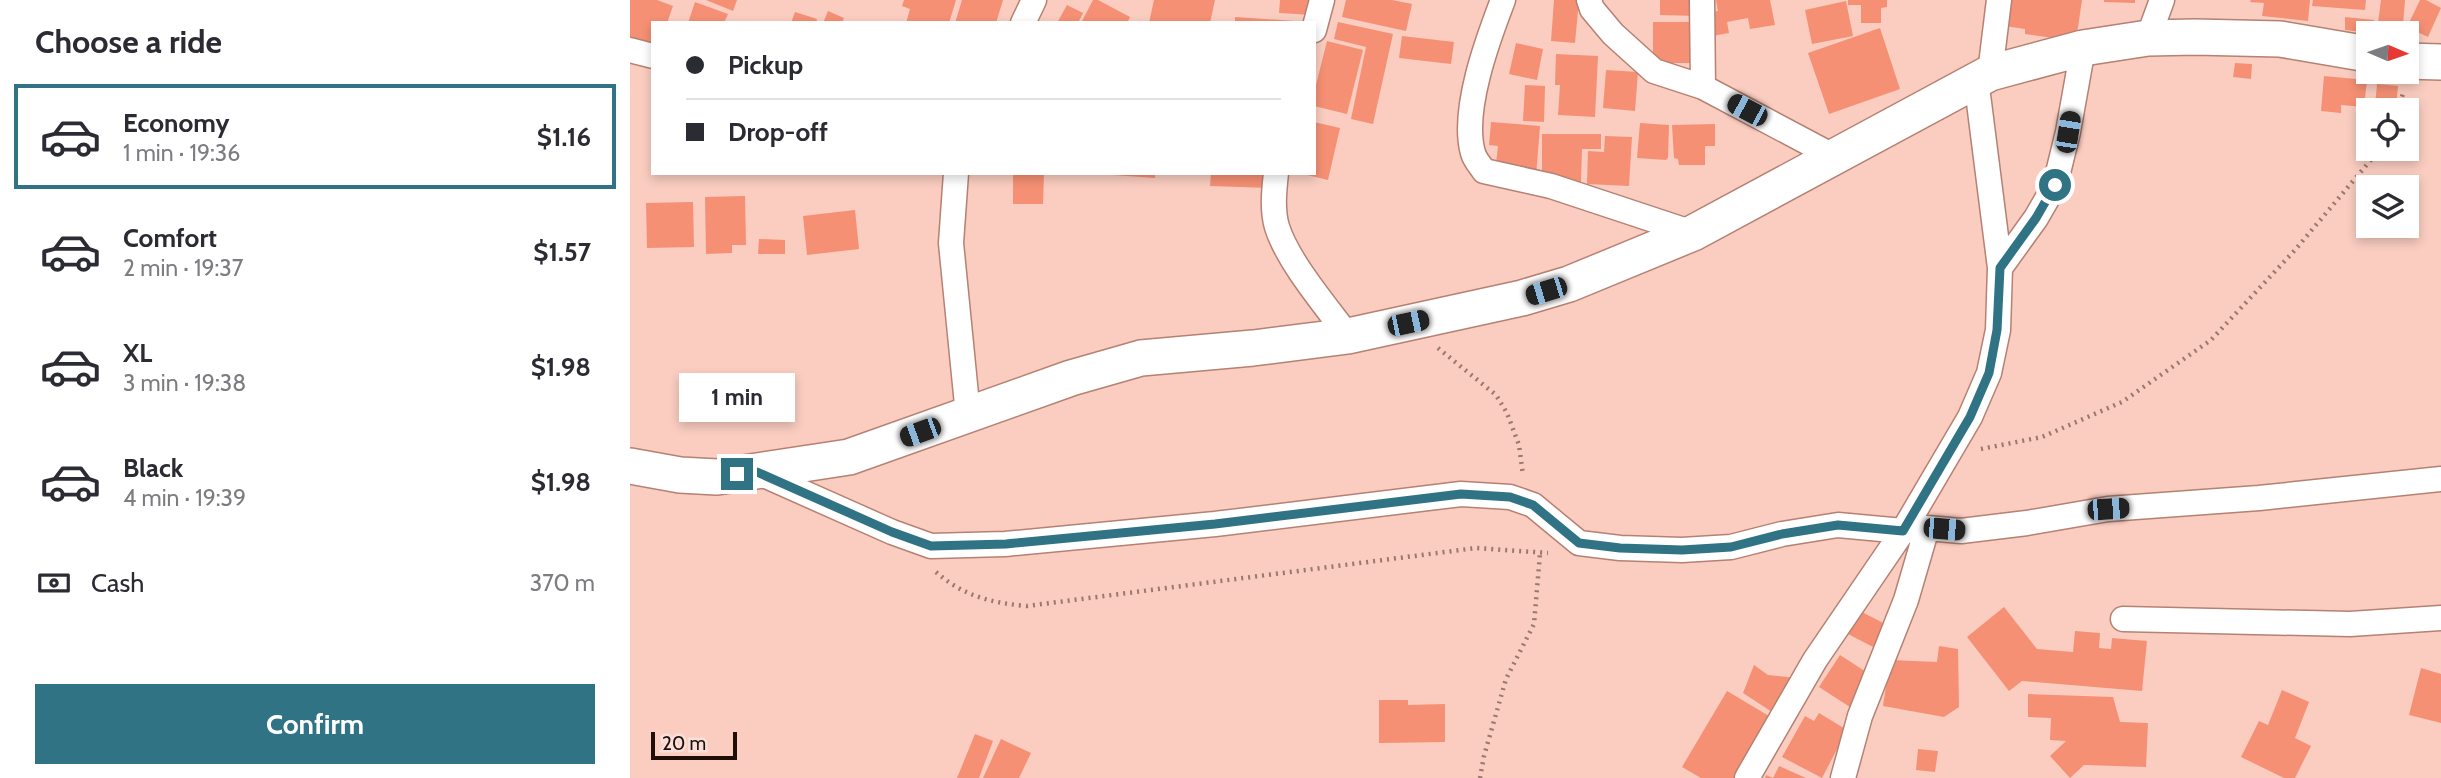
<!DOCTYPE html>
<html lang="en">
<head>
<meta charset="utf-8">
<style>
  body { margin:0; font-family:Cabin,sans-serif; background:#f2f2f3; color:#2b2b33; height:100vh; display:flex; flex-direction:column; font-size:26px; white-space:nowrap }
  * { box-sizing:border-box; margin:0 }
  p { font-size:23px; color:#7c7c81 }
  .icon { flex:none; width:38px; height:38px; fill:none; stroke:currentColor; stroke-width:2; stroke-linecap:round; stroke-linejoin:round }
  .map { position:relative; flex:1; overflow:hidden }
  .details { display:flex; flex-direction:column; background:#fff; width:630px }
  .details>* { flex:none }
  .top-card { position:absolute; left:21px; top:21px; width:665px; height:154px; border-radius:0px; box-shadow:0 4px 10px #0003; display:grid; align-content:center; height:154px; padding:0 35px; background:#fff }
  .needle { width:46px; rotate:92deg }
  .fabs { position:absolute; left:1726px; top:21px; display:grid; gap:14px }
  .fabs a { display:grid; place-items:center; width:63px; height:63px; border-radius:0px; background:#fff; box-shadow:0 4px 10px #0003; font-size:35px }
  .scale { position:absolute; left:21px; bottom:18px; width:86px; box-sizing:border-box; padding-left:7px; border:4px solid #1f0d08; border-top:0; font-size:19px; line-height:24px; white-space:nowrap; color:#1f0d08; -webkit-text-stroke:5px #f7e0d9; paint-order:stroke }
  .end { position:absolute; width:32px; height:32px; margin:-16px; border:9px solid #307384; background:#fff; box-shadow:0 0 0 4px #fff }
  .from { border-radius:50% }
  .bubble { position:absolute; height:49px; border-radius:0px; background:#fff; box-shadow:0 4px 10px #0003; font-size:23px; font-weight:800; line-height:49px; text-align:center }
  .car { position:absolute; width:21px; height:42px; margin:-21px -10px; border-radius:9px; box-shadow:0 0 5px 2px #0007; background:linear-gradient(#222 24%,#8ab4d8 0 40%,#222 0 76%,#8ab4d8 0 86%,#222 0) }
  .top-card b { display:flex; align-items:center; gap:24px; height:66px; font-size:26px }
  .top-card b+b { border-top:2px solid #e1e1e2 }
  .top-card i { width:18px; height:18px; background:#2b2b33 }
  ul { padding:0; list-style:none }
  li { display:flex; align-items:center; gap:21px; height:105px; margin:0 14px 10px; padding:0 21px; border:4px solid transparent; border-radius:0px }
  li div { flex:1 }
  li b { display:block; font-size:26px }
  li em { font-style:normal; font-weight:800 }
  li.on { border-color:#307384 }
  li>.icon { width:63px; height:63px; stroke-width:1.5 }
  h2 { padding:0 35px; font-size:32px; line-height:84px }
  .pay { display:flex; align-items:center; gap:18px; height:77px; padding:0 35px; font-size:26px }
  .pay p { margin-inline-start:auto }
  .button { display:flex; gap:14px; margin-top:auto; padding:14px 35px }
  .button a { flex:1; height:80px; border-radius:0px; background:#307384; color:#fff; font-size:28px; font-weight:800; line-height:80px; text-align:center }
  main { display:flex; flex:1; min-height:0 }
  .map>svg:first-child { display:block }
  .building { fill:#f59074 }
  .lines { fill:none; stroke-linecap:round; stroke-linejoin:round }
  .street-casing { stroke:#b58172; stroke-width:27 }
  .secondary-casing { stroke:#b58172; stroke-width:38 }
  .path { stroke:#99786e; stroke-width:4.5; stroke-dasharray:2 5; stroke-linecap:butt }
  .street { stroke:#fff; stroke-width:24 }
  .secondary { stroke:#fff; stroke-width:35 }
  .route { stroke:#307384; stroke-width:9 }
</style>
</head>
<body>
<main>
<section class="details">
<h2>Choose a ride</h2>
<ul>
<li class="on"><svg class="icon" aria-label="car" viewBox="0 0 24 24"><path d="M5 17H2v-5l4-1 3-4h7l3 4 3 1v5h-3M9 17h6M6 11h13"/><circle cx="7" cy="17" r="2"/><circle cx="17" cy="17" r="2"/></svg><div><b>Economy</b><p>1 min · 19:36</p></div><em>$1.16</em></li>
<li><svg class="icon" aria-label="car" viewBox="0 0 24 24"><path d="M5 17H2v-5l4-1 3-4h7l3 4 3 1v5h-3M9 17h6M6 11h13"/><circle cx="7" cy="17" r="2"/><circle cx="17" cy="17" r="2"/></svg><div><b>Comfort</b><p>2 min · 19:37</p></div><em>$1.57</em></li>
<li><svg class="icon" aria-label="car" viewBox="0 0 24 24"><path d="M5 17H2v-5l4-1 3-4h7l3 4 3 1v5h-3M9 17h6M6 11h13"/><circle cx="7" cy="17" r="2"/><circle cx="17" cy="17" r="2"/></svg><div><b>XL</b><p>3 min · 19:38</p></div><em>$1.98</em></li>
<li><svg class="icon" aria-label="car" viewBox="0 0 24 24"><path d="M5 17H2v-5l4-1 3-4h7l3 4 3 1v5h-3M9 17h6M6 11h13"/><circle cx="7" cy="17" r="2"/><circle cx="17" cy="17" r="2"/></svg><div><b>Black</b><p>4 min · 19:39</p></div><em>$1.98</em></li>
</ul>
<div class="pay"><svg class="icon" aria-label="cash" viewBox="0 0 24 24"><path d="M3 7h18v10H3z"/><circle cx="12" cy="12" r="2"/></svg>Cash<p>370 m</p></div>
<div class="button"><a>Confirm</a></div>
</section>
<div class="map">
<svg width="1811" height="778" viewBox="0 0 1811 778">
  <rect width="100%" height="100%" fill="#facdc0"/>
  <path class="building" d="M 0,0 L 27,0 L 43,6 L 37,23 L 23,23 L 23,52 L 0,44 Z
    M 76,0 L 107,0 L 103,11 Z
    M 274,0 L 326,0 L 319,23 L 276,23 L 280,9 L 272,6 Z
    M 332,0 L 373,0 L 366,23 L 325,23 Z
    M 463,0 L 468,0 L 500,17 L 497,23 L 451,23 Z
    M 524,0 L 585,0 L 580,23 L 519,23 Z
    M 650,0 L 682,0 L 682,15 L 649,13 Z
    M 716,0 L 762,0 L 782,4 L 776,31 L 712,17 Z
    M 924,0 L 949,0 L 945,43 L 921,41 Z
    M 1030,0 L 1069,0 L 1068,16 L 1030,15 Z
    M 1086,0 L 1140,0 L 1145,25 L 1120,29 L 1118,18 L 1097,22 L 1099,33 L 1082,36 L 1077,13 L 1088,11 Z
    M 1218,0 L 1257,0 L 1257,7 L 1251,8 L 1251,23 L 1231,23 L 1231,5 L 1218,5 Z
    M 1378,0 L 1452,0 L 1446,41 L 1395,34 L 1395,29 L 1375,26 Z
    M 1474,0 L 1505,0 L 1505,3 L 1474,2 Z
    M 1621,0 L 1680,0 L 1678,21 L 1632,16 L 1634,3 L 1620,2 Z
    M 1683,0 L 1736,0 L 1735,10 L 1682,6 Z
    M 1751,0 L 1775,0 L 1773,25 L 1748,23 Z
    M 1790,0 L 1796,0 L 1811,8 L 1798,37 L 1777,27 Z
    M 1216,1 L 1223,36 L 1182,44 L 1175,10 Z
    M 65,2 L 98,14 L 94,23 L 58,23 Z
    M 437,5 L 453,13 L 448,23 L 427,23 Z
    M 198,11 L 214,18 L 212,23 L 193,23 Z
    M 165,12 L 187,19 L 186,23 L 161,23 Z
    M 605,17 L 665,21 L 665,23 L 605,23 Z
    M 1715,17 L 1744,20 L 1743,33 L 1715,30 Z
    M 708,22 L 763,34 L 743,124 L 721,119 L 736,47 L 704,39 Z
    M 1023,22 L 1067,22 L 1062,63 L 1023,63 Z
    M 1250,28 L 1270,89 L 1199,114 L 1178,53 Z
    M 772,36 L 824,42 L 821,64 L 769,58 Z
    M 697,41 L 733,50 L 717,114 L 684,106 L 684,93 Z
    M 886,43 L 913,49 L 907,80 L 879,74 Z
    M 926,54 L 968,56 L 965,117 L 928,115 L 930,85 L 925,85 Z
    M 1605,63 L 1622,64 L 1621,79 L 1603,77 Z
    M 976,70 L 1008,72 L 1005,111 L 973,108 Z
    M 1694,76 L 1737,80 L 1734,107 L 1711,105 L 1711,113 L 1691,111 Z
    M 1747,84 L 1768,86 L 1766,108 L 1745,106 Z
    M 895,85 L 915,86 L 914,122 L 893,121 Z
    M 684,122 L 710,128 L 698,180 L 673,174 L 684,173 Z
    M 861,122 L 910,126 L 906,176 L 865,172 L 868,146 L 859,145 Z
    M 1010,123 L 1039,125 L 1038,158 L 1036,160 L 1007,158 Z
    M 1085,124 L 1085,146 L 1075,146 L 1075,165 L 1049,165 L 1048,159 L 1044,158 L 1042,125 Z
    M 912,134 L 971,134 L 971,149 L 952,149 L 951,182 L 912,181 Z
    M 975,136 L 1002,137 L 999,186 L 957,184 L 958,151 L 974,152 Z
    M 389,173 L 414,173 L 413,204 L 383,204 L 383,174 Z
    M 483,173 L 525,173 L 525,178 L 483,175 Z
    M 581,173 L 639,173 L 639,188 L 580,186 Z
    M 115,196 L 116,245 L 102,245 L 102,253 L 76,254 L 75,197 Z
    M 63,202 L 64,247 L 17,248 L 16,203 Z
    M 225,210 L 229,249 L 177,255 L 173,216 Z
    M 129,239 L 155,240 L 155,254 L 128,254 Z
    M 1374,607 L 1407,649 L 1443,652 L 1445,631 L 1470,633 L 1469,648 L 1481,649 L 1482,638 L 1517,641 L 1512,691 L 1392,681 L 1379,691 L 1337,637 Z
    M 1228,610 L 1261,627 L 1249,650 L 1216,633 Z
    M 1309,646 L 1328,649 L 1329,707 L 1314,717 L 1253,706 L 1260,660 L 1307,662 Z
    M 1210,655 L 1244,677 L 1223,709 L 1189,687 Z
    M 1124,665 L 1138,675 L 1166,678 L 1142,712 L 1113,693 Z
    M 1791,668 L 1811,674 L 1811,723 L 1779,715 Z
    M 1652,690 L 1679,702 L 1665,738 L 1681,746 L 1665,778 L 1654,778 L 1611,757 L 1629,721 L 1638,725 Z
    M 1097,691 L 1144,719 L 1110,778 L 1071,778 L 1052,767 Z
    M 1398,694 L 1483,697 L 1490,722 L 1518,723 L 1516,767 L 1454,765 L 1440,778 L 1420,756 L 1436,741 L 1420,740 L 1421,718 L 1398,717 Z
    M 749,700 L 778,700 L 778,705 L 815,704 L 815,742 L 749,743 Z
    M 1189,713 L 1217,730 L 1192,778 L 1152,757 L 1175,716 L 1184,721 Z
    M 345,734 L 363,741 L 349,778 L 327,778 Z
    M 371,739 L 401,753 L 389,778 L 353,778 Z
    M 1288,749 L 1308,751 L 1305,772 L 1286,770 Z
    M 1149,766 L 1176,778 L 1135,778 L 1136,775 L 1143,778 Z"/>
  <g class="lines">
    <g class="street-casing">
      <path id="street" d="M 873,0 C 858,39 831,111 843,153 C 845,160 850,165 854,171 L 921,186 L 1063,233
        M 959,0 L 962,9 L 983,34 L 1024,71 L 1073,87 L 1205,157
        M 1072,0 L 1073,87
        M 393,23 L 404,0
        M 684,30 L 692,0
        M 1518,38 L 1532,0
        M 0,50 L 23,56
        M 1360,73 L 1369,0
        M 326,173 L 321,243 L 338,415
        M 646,173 C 644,191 642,210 647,227 C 658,262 696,306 718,336
        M 1370,268 L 1406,218 L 1425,185 L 1438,132 L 1453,48
        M 127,472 L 262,532 L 301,546 L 375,544 L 585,524 L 831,494 L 880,497 L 903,505 L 949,543 L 990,548 L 1052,550 L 1101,547 L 1152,534 L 1208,525 L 1273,531 L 1297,528 L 1331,531 L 1397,523 L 1478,509 L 1629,498 L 1811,479
        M 1493,619 L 1720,624 L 1811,618
        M 1117,778 L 1185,660 L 1273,531 L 1340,417 L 1359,373 L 1368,330 L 1370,268 L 1346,79
        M 1213,778 L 1230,716 L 1276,600 L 1297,528"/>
    </g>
    <g class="secondary-casing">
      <path id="secondary" d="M 1776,61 L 1811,62
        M 0,466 L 50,475 L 87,477 L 219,457 L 441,378 L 511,358 L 623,348 L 718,336 L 892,298 L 939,284 L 1063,233 L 1360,73 L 1453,48 L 1518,38 L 1565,37 L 1650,39 L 1738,54"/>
    </g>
    <path class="path" d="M 1768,110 L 1774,90
      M 808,348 L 866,395 L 877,413 L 889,445 L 893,475
      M 1351,449 L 1412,437 L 1492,402 L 1581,340 L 1665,250 L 1750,149
      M 306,572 C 333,596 362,603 397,606 L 846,548 L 918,553
      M 850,778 L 854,756 L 876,679 L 904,624 L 910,554"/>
    <use href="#street" class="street"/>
    <use href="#secondary" class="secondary"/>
  </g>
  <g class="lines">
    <path class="route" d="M 107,474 L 127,472 L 262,532 L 301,546 L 376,544 L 585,524 L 831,494 L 880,497 L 903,505 L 949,543 L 990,548 L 1052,550 L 1101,547 L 1152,534 L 1208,525 L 1273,531 L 1340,417 L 1359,373 L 1367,330 L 1370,268 L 1406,218 L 1425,185"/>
  </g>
</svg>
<div class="fabs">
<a><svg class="needle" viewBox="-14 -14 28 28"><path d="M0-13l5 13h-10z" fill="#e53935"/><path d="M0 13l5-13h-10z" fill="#7c7c81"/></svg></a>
<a><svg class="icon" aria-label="locate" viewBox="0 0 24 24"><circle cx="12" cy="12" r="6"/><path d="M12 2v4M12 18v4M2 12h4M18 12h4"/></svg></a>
<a><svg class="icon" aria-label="layers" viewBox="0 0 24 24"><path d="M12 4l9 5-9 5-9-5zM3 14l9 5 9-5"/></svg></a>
</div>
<div class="scale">20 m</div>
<i class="end from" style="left:1425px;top:185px"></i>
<i class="end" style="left:107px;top:474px"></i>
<div class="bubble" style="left:49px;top:373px;width:116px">1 min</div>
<i class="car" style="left:1117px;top:110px;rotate:298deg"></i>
<i class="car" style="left:1438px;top:132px;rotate:9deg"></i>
<i class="car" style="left:916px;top:291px;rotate:253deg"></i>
<i class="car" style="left:778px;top:323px;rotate:78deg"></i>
<i class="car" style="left:290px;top:432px;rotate:250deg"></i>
<i class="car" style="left:1478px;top:509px;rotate:86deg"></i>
<i class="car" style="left:1314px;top:529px;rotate:95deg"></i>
<div class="top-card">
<b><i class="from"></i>Pickup</b>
<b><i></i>Drop-off</b>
</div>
</div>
</main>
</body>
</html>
